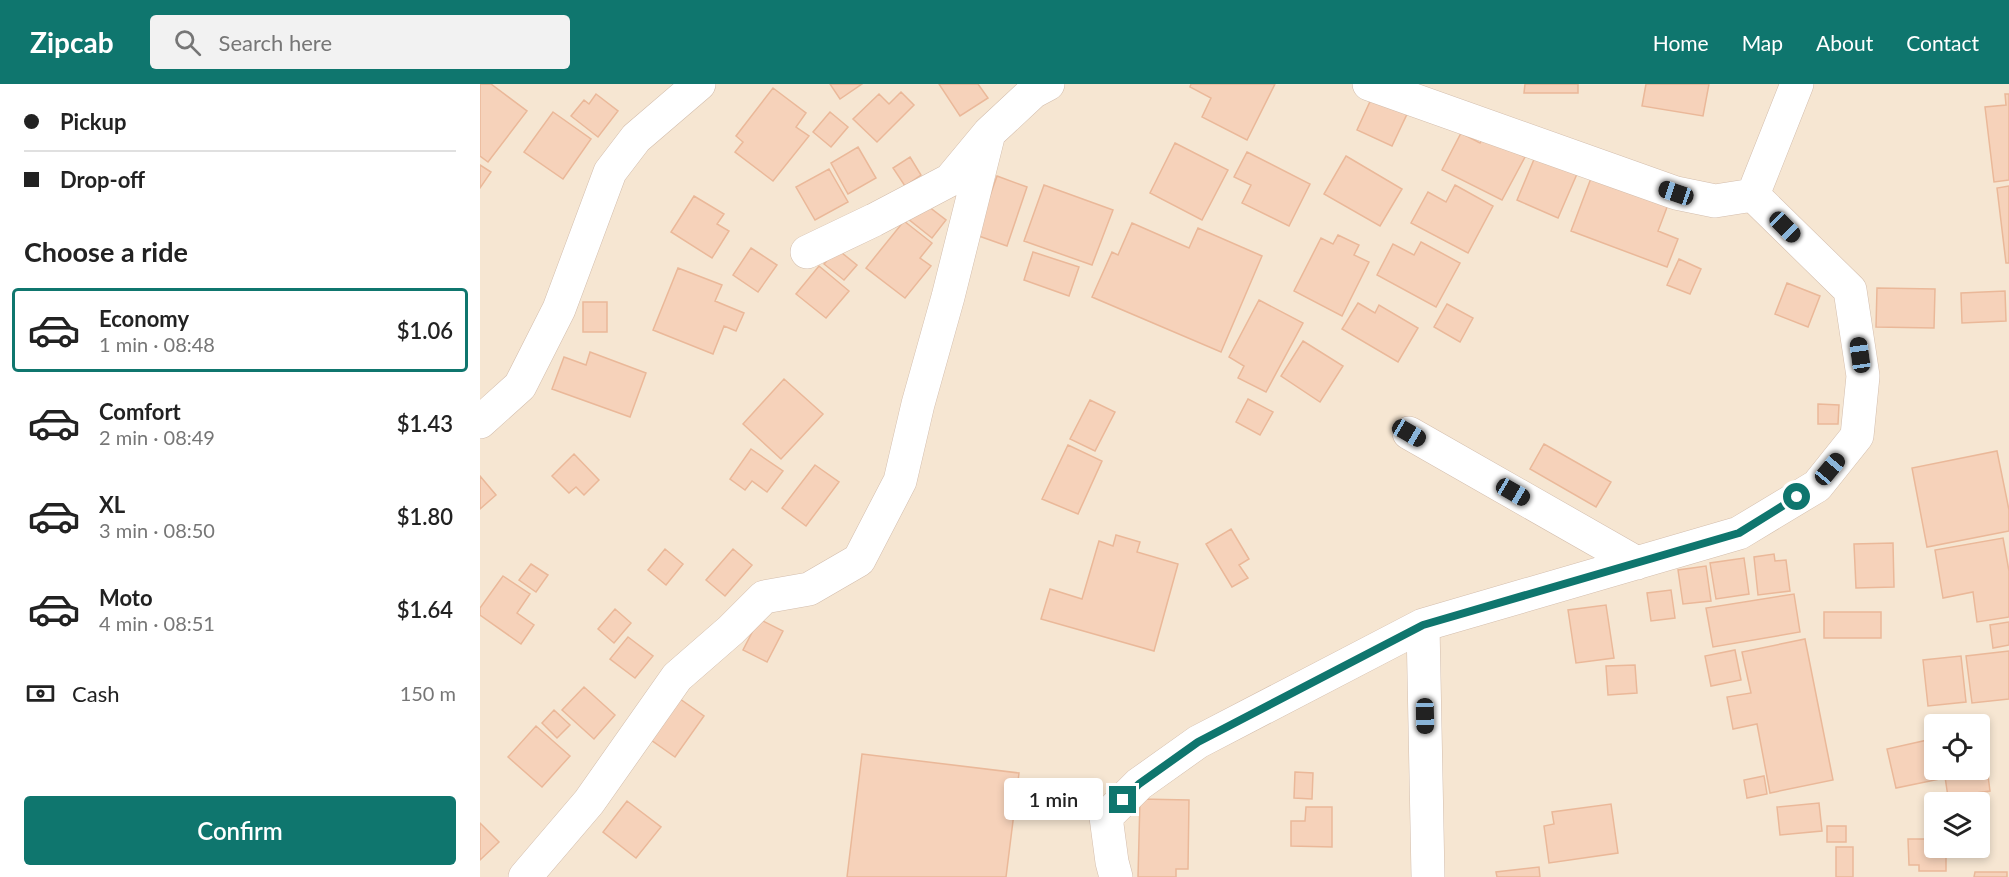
<!DOCTYPE html>
<html lang="en">
<head>
<meta charset="utf-8">
<style>
  body { margin:0; font-family:Lato,sans-serif; background:#f2f2f2; color:#222; height:100vh; display:flex; flex-direction:column; font-size:22px; white-space:nowrap }
  * { box-sizing:border-box; margin:0 }
  p { font-size:20px; color:#767676 }
  .icon { flex:none; width:33px; height:33px; fill:none; stroke:currentColor; stroke-width:2; stroke-linecap:round; stroke-linejoin:round }
  .map { position:relative; flex:1; overflow:hidden }
  .drawer { display:flex; flex-direction:column; background:#fff; width:480px }
  .drawer>* { flex:none }
  .hud { display:grid; align-content:center; height:132px; padding:0 24px; background:#fff }
  .buttons { position:absolute; left:1444px; top:630px; display:grid; gap:12px }
  .buttons a { display:grid; place-items:center; width:66px; height:66px; border-radius:6px; background:#fff; box-shadow:0 3px 9px #0003; font-size:30px }
  .end { position:absolute; width:27px; height:27px; margin:-14px; border:8px solid #0f766e; background:#fff; box-shadow:0 0 0 3px #fff }
  .from { border-radius:50% }
  .bubble { position:absolute; height:42px; border-radius:6px; background:#fff; box-shadow:0 3px 9px #0003; font-size:20px; font-weight:600; line-height:42px; text-align:center }
  .car { position:absolute; width:18px; height:36px; margin:-18px -9px; border-radius:8px; box-shadow:0 0 4px 2px #0007; background:linear-gradient(#222 24%,#8ab4d8 0 40%,#222 0 76%,#8ab4d8 0 86%,#222 0) }
  .hud b { display:flex; align-items:center; gap:21px; height:57px; font-size:22px }
  .hud b+b { border-top:2px solid #e0e0e0 }
  .hud i { width:15px; height:15px; background:#222 }
  ul { padding:0; list-style:none }
  li { display:flex; align-items:center; gap:18px; height:84px; margin:0 12px 9px; padding:0 12px; border:3px solid transparent; border-radius:6px }
  li div { flex:1 }
  li b { display:block; font-size:22px }
  li em { font-style:normal; font-weight:600 }
  li.active { border-color:#0f766e }
  li>.icon { width:54px; height:54px; stroke-width:1.5 }
  h2 { padding:0 24px; font-size:27px; line-height:72px }
  .pay { display:flex; align-items:center; gap:15px; height:66px; padding:0 24px; font-size:22px }
  .pay p { margin-inline-start:auto }
  .action { display:flex; gap:12px; margin-top:auto; padding:12px 24px }
  .action a { flex:1; height:69px; border-radius:6px; background:#0f766e; color:#fff; font-size:24px; font-weight:600; line-height:69px; text-align:center }
  header { display:flex; align-items:center; gap:36px; box-sizing:border-box; height:84px; padding:0 30px; background:#0f766e; color:#fff }
  header strong { font-size:28px }
  nav { display:flex; gap:33px; margin-inline-start:auto; font-size:21px }
  .search { width:420px; height:54px; background:#f2f2f2; display:flex; align-items:center; gap:15px; box-sizing:border-box; padding:0 21px; border-radius:6px; color:#767676; font-size:22px }
  main { display:flex; flex:1; min-height:0 }
  .map>svg:first-child { display:block }
  .residential { fill:#f6e6d2; fill-rule:evenodd }
  .building { fill:#f6d2ba; stroke:#eab899; stroke-width:1.5 }
  .lines { fill:none; stroke-linecap:round; stroke-linejoin:round }
  .minor-casing { stroke:#d3bdac; stroke-width:34 }
  .minor { stroke:#fff; stroke-width:33 }
  .route { stroke:#0f766e; stroke-width:8 }
</style>
</head>
<body>
<header>
<strong>Zipcab</strong>
<div class="search"><svg class="icon" aria-label="search" viewBox="0 0 24 24"><circle cx="10" cy="10" r="6"/><path d="M15 15l6 6"/></svg>Search here</div>
<nav><a>Home</a><a>Map</a><a>About</a><a>Contact</a></nav>
</header>
<main>
<section class="drawer">
<div class="hud">
<b><i class="from"></i>Pickup</b>
<b><i></i>Drop-off</b>
</div>
<h2>Choose a ride</h2>
<ul>
<li class="active"><svg class="icon" aria-label="car" viewBox="0 0 24 24"><path d="M5 17H2v-5l4-1 3-4h7l3 4 3 1v5h-3M9 17h6M6 11h13"/><circle cx="7" cy="17" r="2"/><circle cx="17" cy="17" r="2"/></svg><div><b>Economy</b><p>1 min · 08:48</p></div><em>$1.06</em></li>
<li><svg class="icon" aria-label="car" viewBox="0 0 24 24"><path d="M5 17H2v-5l4-1 3-4h7l3 4 3 1v5h-3M9 17h6M6 11h13"/><circle cx="7" cy="17" r="2"/><circle cx="17" cy="17" r="2"/></svg><div><b>Comfort</b><p>2 min · 08:49</p></div><em>$1.43</em></li>
<li><svg class="icon" aria-label="car" viewBox="0 0 24 24"><path d="M5 17H2v-5l4-1 3-4h7l3 4 3 1v5h-3M9 17h6M6 11h13"/><circle cx="7" cy="17" r="2"/><circle cx="17" cy="17" r="2"/></svg><div><b>XL</b><p>3 min · 08:50</p></div><em>$1.80</em></li>
<li><svg class="icon" aria-label="car" viewBox="0 0 24 24"><path d="M5 17H2v-5l4-1 3-4h7l3 4 3 1v5h-3M9 17h6M6 11h13"/><circle cx="7" cy="17" r="2"/><circle cx="17" cy="17" r="2"/></svg><div><b>Moto</b><p>4 min · 08:51</p></div><em>$1.64</em></li>
</ul>
<div class="pay"><svg class="icon" aria-label="cash" viewBox="0 0 24 24"><path d="M3 7h18v10H3z"/><circle cx="12" cy="12" r="2"/></svg>Cash<p>150 m</p></div>
<div class="action"><a>Confirm</a></div>
</section>
<div class="map">
<svg width="1529" height="793" viewBox="0 0 1529 793">
  <rect width="100%" height="100%" fill="#fef4e5"/>
  <path class="residential" d="M 0,0 L 1529,0 L 1529,793 L 0,793 ZM 1455,640 L 1500,640 L 1500,686 L 1455,686 ZM 1455,718 L 1500,718 L 1500,764 L 1455,764 Z"/>
  <path class="building" d="M 0,0 L 11,0 L 47,27 L 8,78 L 0,72 Z
    M 350,0 L 382,0 L 360,15 Z
    M 459,0 L 498,0 L 508,14 L 480,32 Z
    M 711,0 L 795,0 L 767,56 L 722,33 L 731,14 L 710,3 Z
    M 1045,0 L 1098,0 L 1098,9 L 1044,9 Z
    M 1166,0 L 1229,0 L 1223,32 L 1162,22 Z
    M 293,4 L 326,29 L 316,43 L 329,52 L 293,97 L 255,68 L 263,58 L 256,52 Z
    M 421,8 L 434,21 L 397,58 L 373,35 L 399,10 L 409,20 Z
    M 116,10 L 138,27 L 118,53 L 91,32 L 104,16 L 109,20 Z
    M 1525,10 L 1529,10 L 1529,96 L 1514,98 L 1505,23 L 1526,21 Z
    M 893,11 L 928,28 L 912,62 L 877,46 Z
    M 73,28 L 111,55 L 83,95 L 44,68 Z
    M 350,28 L 368,43 L 351,63 L 333,48 Z
    M 981,49 L 1000,59 L 1004,52 L 1045,73 L 1022,116 L 962,86 Z
    M 695,59 L 748,86 L 722,136 L 670,109 Z
    M 378,63 L 396,94 L 368,110 L 351,79 Z
    M 767,68 L 830,100 L 809,142 L 762,119 L 771,101 L 754,93 Z
    M 866,72 L 922,105 L 900,142 L 844,110 Z
    M 430,73 L 441,91 L 425,102 L 413,84 Z
    M 1055,73 L 1097,90 L 1078,134 L 1037,116 Z
    M 0,81 L 11,88 L 0,104 Z
    M 349,85 L 368,118 L 335,136 L 316,103 Z
    M 1113,89 L 1189,118 L 1178,147 L 1198,155 L 1187,183 L 1091,147 Z
    M 517,92 L 547,103 L 527,162 L 496,151 Z
    M 564,101 L 633,126 L 612,181 L 544,157 Z
    M 975,101 L 1013,122 L 988,169 L 931,139 L 948,108 L 966,118 Z
    M 1529,102 L 1529,179 L 1526,179 L 1517,104 Z
    M 214,112 L 244,130 L 237,140 L 249,147 L 232,174 L 191,148 Z
    M 440,116 L 466,136 L 452,154 L 427,134 Z
    M 424,137 L 452,159 L 440,174 L 451,182 L 425,214 L 386,184 Z
    M 652,139 L 709,164 L 718,144 L 782,172 L 741,268 L 612,213 L 632,168 L 638,171 Z
    M 858,151 L 879,161 L 874,171 L 889,178 L 862,232 L 814,207 L 841,154 L 853,160 Z
    M 941,158 L 980,179 L 956,223 L 897,191 L 913,160 L 934,171 Z
    M 271,164 L 297,181 L 278,208 L 253,191 Z
    M 357,165 L 377,181 L 364,196 L 344,180 Z
    M 553,168 L 599,183 L 589,212 L 544,196 Z
    M 1199,175 L 1221,185 L 1210,210 L 1187,201 Z
    M 339,182 L 369,207 L 346,234 L 316,210 Z
    M 198,184 L 242,201 L 235,217 L 264,229 L 256,247 L 244,242 L 233,270 L 173,246 Z
    M 1307,199 L 1340,212 L 1328,243 L 1295,230 Z
    M 1397,204 L 1455,205 L 1454,244 L 1396,243 Z
    M 1525,207 L 1526,237 L 1482,239 L 1481,209 Z
    M 779,216 L 823,239 L 786,308 L 758,294 L 764,282 L 749,273 Z
    M 103,218 L 127,218 L 127,248 L 103,248 Z
    M 878,219 L 895,229 L 899,221 L 938,244 L 918,278 L 862,245 Z
    M 967,220 L 993,234 L 980,258 L 954,243 Z
    M 823,257 L 863,282 L 840,318 L 801,292 Z
    M 110,268 L 166,289 L 150,333 L 72,305 L 84,273 L 106,281 Z
    M 304,295 L 343,330 L 301,375 L 263,340 Z
    M 768,315 L 793,328 L 780,351 L 756,338 Z
    M 610,316 L 635,328 L 615,367 L 590,355 Z
    M 1338,320 L 1359,321 L 1358,340 L 1338,340 Z
    M 1064,360 L 1131,398 L 1116,423 L 1050,385 Z
    M 588,361 L 622,377 L 598,430 L 562,415 Z
    M 271,365 L 303,387 L 287,408 L 272,397 L 265,406 L 250,395 Z
    M 1517,367 L 1529,426 L 1529,447 L 1447,463 L 1432,384 Z
    M 94,370 L 119,396 L 104,411 L 96,403 L 89,409 L 72,392 Z
    M 335,381 L 359,398 L 326,442 L 302,424 Z
    M 0,392 L 16,411 L 0,425 Z
    M 751,445 L 769,475 L 759,481 L 768,494 L 752,503 L 726,460 Z
    M 636,451 L 660,458 L 657,468 L 698,480 L 674,567 L 561,535 L 570,505 L 602,515 L 619,457 L 633,462 Z
    M 1523,454 L 1529,487 L 1529,533 L 1497,538 L 1493,508 L 1463,514 L 1455,466 Z
    M 1413,459 L 1414,503 L 1376,504 L 1374,460 Z
    M 185,465 L 203,480 L 186,501 L 168,486 Z
    M 253,465 L 272,481 L 245,512 L 226,496 Z
    M 1294,470 L 1295,477 L 1306,476 L 1310,507 L 1278,511 L 1274,473 Z
    M 1264,474 L 1269,510 L 1236,515 L 1230,479 Z
    M 51,480 L 68,491 L 56,508 L 39,496 Z
    M 1226,482 L 1231,517 L 1203,520 L 1198,486 Z
    M 23,492 L 50,510 L 37,529 L 54,541 L 41,560 L 0,531 L 0,524 Z
    M 1191,506 L 1195,534 L 1171,537 L 1167,509 Z
    M 1314,510 L 1320,548 L 1233,563 L 1226,524 Z
    M 1126,521 L 1134,574 L 1096,579 L 1088,526 Z
    M 135,525 L 151,539 L 134,559 L 118,545 Z
    M 1344,528 L 1401,528 L 1401,554 L 1344,554 Z
    M 279,535 L 303,547 L 287,578 L 263,566 Z
    M 1529,538 L 1529,561 L 1513,564 L 1510,541 Z
    M 148,553 L 173,572 L 155,594 L 130,575 Z
    M 1325,555 L 1353,696 L 1290,709 L 1277,640 L 1253,645 L 1247,613 L 1271,609 L 1262,568 Z
    M 1255,566 L 1261,596 L 1231,602 L 1225,572 Z
    M 1529,567 L 1529,615 L 1492,619 L 1486,572 Z
    M 1481,572 L 1486,618 L 1448,622 L 1443,576 Z
    M 1155,581 L 1157,609 L 1128,611 L 1126,582 Z
    M 104,603 L 135,631 L 114,655 L 82,626 Z
    M 193,610 L 224,632 L 195,673 L 164,651 Z
    M 74,626 L 90,641 L 77,654 L 62,639 Z
    M 56,642 L 90,672 L 62,703 L 28,673 Z
    M 1500,653 L 1503,653 L 1510,707 L 1468,713 L 1464,686 L 1500,686 Z
    M 1452,655 L 1455,671 L 1455,686 L 1458,686 L 1460,695 L 1416,704 L 1407,665 Z
    M 382,670 L 539,689 L 526,793 L 367,793 Z
    M 815,688 L 833,689 L 832,715 L 814,714 Z
    M 1284,692 L 1287,710 L 1267,714 L 1264,696 Z
    M 660,715 L 709,716 L 708,785 L 696,785 L 696,793 L 658,793 Z
    M 147,717 L 181,743 L 156,774 L 123,748 Z
    M 1339,719 L 1342,747 L 1300,751 L 1297,723 Z
    M 1131,720 L 1138,769 L 1069,779 L 1064,742 L 1074,740 L 1072,728 Z
    M 826,723 L 852,723 L 852,763 L 811,762 L 811,737 L 825,737 Z
    M 0,739 L 19,758 L 0,776 Z
    M 1347,742 L 1366,742 L 1366,758 L 1347,758 Z
    M 1428,755 L 1455,755 L 1455,764 L 1466,764 L 1466,787 L 1439,787 L 1439,781 L 1429,781 Z
    M 1356,763 L 1373,763 L 1373,793 L 1356,793 Z
    M 1059,783 L 1060,793 L 1017,793 L 1016,788 Z
    M 1495,788 L 1527,788 L 1527,793 L 1494,793 Z"/>
  <g class="lines">
    <g class="minor-casing">
      <path id="minor" d="M 889,0 L 1196,109 L 1235,117 L 1273,111
        M 1273,111 L 1317,0
        M 327,168 L 394,136 L 470,96 L 509,49 L 553,8 L 568,0
        M 0,338 L 40,302 L 79,225 L 130,88 L 156,54 L 219,0
        M 929,349 L 1157,479
        M 943,541 L 948,793
        M 45,793 L 109,718 L 197,593 L 251,546 L 284,513 L 329,505 L 379,476 L 420,397 L 438,320 L 468,213 L 509,49
        M 636,793 L 632,778 L 626,733 L 659,700 L 718,658 L 943,541 L 1259,449 L 1337,402 L 1377,352 L 1383,292 L 1370,206 L 1273,111"/>
    </g>
    <use href="#minor" class="minor"/>
  </g>
  <g class="lines">
    <path class="route" d="M 643,716 L 659,700 L 718,658 L 943,541 L 1259,449 L 1317,413"/>
  </g>
</svg>
<div class="buttons">
<a><svg class="icon" aria-label="locate" viewBox="0 0 24 24"><circle cx="12" cy="12" r="6"/><path d="M12 2v4M12 18v4M2 12h4M18 12h4"/></svg></a>
<a><svg class="icon" aria-label="layers" viewBox="0 0 24 24"><path d="M12 4l9 5-9 5-9-5zM3 14l9 5 9-5"/></svg></a>
</div>
<i class="end from" style="left:1317px;top:413px"></i>
<i class="end" style="left:643px;top:716px"></i>
<div class="bubble" style="left:524px;top:694px;width:99px">1 min</div>
<i class="car" style="left:1196px;top:109px;rotate:289deg"></i>
<i class="car" style="left:1305px;top:143px;rotate:135deg"></i>
<i class="car" style="left:1380px;top:271px;rotate:352deg"></i>
<i class="car" style="left:929px;top:349px;rotate:120deg"></i>
<i class="car" style="left:1350px;top:385px;rotate:40deg"></i>
<i class="car" style="left:1033px;top:408px;rotate:120deg"></i>
<i class="car" style="left:945px;top:632px;rotate:179deg"></i>
</div>
</main>
</body>
</html>
